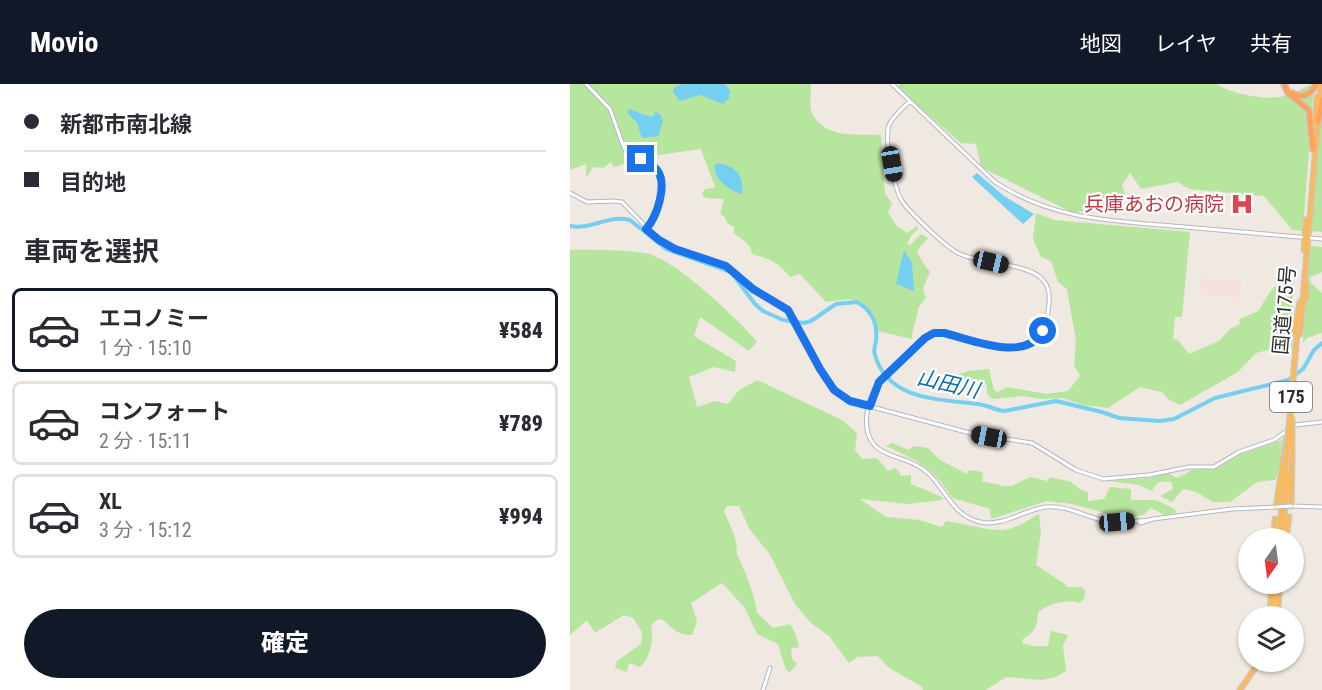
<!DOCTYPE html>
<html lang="ja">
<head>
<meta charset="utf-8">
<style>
  body { margin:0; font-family:"Roboto Condensed","Noto Sans JP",sans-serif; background:#f7f7f7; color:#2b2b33; height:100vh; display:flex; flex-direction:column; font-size:22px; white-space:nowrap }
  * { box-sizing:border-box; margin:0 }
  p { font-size:20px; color:#7c7c81 }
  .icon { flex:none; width:33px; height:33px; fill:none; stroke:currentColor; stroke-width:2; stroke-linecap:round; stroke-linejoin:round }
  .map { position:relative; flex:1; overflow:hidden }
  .panel { display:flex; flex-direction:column; background:#fff; width:570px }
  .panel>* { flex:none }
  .guide { display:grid; align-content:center; height:132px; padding:0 24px; background:#fff }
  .needle { width:39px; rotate:194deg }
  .controls { position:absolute; left:668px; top:444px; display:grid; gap:12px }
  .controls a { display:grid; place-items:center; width:66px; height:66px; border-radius:50%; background:#fff; box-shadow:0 2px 4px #0004; font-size:30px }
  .end { position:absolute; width:27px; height:27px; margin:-14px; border:8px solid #1a73e8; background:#fff; box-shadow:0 0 0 3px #fff }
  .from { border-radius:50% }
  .car { position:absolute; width:18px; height:36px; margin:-18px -9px; border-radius:8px; box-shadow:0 0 4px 2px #0007; background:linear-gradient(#222 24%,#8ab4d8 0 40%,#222 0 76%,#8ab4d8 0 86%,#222 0) }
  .guide b { display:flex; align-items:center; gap:21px; height:57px; font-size:22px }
  .guide b+b { border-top:2px solid #e1e1e2 }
  .guide i { width:15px; height:15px; background:#2b2b33 }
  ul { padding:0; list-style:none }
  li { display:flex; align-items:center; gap:18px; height:84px; margin:0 12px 9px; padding:0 12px; border:3px solid #e1e1e2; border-radius:9px }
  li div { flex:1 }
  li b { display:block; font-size:22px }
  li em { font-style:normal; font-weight:800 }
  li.active { border-color:#111827 }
  li>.icon { width:54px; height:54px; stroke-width:1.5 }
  h2 { padding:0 24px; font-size:27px; line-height:72px }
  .action { display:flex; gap:12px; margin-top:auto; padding:12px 24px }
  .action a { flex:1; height:69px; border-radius:36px; background:#111827; color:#fff; font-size:24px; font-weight:800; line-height:69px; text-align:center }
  header { display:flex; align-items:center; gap:36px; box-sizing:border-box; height:84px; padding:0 30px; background:#111827; color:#fff }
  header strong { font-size:28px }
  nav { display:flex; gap:33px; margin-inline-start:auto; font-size:21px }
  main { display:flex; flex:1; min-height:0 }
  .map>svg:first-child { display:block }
  .medical { fill:#f5dfe0 }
  .green { fill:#b6e59e }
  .water { fill:#75cff0 }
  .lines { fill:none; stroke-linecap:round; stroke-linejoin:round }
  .river { stroke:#75cff0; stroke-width:4 }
  .tertiary-casing { stroke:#b4b7c1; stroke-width:5 }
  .trunk-casing { stroke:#c9c9c9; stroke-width:7 }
  .motorway-casing { stroke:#c9c9c9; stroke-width:8 }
  .tertiary { stroke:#fff; stroke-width:3 }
  .trunk { stroke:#f8ba60; stroke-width:4.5 }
  .motorway { stroke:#ffa35c; stroke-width:5 }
  .tertiary-bridge-casing { stroke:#b4b7c1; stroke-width:5; stroke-linecap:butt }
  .trunk-bridge-casing { stroke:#c9c9c9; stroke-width:7; stroke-linecap:butt }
  .tertiary-bridge { stroke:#fff; stroke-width:3 }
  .trunk-bridge { stroke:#f8ba60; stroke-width:4.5 }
  .route { stroke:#1a73e8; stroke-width:8 }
  .labels { text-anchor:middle; stroke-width:4.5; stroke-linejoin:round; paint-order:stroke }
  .shield { fill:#fff; stroke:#6d6d6d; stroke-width:1.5 }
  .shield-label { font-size:18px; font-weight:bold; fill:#2e2e2e }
  .health-label { font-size:20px; fill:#be3a42; stroke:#fff; text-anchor:end }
  .street-label { font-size:20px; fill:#2e2e2e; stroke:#fff }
  .water-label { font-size:21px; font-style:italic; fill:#0d6fa3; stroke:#fff }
</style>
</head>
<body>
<header>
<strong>Movio</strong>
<nav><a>地図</a><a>レイヤ</a><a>共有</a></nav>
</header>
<main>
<section class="panel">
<div class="guide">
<b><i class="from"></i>新都市南北線</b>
<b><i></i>目的地</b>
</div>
<h2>車両を選択</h2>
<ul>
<li class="active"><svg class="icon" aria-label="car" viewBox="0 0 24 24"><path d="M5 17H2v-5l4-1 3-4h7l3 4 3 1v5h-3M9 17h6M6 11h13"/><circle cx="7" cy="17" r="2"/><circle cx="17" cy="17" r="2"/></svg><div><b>エコノミー</b><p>1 分 · 15:10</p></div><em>¥584</em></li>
<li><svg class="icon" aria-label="car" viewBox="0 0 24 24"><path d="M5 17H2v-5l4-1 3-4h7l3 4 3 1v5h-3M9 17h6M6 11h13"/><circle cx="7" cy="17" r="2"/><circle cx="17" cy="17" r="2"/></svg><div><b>コンフォート</b><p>2 分 · 15:11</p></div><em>¥789</em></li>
<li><svg class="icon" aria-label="car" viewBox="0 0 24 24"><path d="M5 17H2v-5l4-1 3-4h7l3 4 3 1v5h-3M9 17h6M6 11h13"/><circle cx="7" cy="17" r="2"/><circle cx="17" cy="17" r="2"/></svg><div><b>XL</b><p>3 分 · 15:12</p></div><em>¥994</em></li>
</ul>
<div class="action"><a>確定</a></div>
</section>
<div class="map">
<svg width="752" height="606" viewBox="0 0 752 606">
  <rect width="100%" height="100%" fill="#efe9e1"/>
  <path class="medical" d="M 631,194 L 671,198 L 669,214 L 630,210 Z"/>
  <path class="green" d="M 0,0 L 241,0 C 241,8 239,21 242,29 C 254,55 288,50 311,51 L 315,110 L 322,119 L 318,129 L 327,142 L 337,149 L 347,142 L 349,144 L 341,152 L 337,160 L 340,161 L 351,150 L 358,154 L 347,167 L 353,179 L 360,188 L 353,204 L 356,214 L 348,224 C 348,234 342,242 342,255 L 308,247 C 295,215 292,212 256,218 L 230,190 L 220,193 C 208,178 200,175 182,170 C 181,158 171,156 164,149 L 164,143 L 157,139 L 155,133 L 150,130 L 154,115 L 136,114 L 132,110 L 134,106 L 145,103 L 131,65 L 66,74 L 67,76 L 44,83 L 41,78 L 33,84 L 23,83 L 16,94 L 16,80 L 0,86 Z
    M 329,0 L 646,0 C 662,10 695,17 714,12 C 724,10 734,3 744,0 L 733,147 L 722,146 L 694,112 L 619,105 L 608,98 L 571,105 L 560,89 L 552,101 L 556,112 L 542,122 L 503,129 L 411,83 L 406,60 L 391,59 L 328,5 Z
    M 752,10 L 752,148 L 741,147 Z
    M 466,129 L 484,136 L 620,148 L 612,233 L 605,233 L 603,255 L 608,256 L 619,270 L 649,257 L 660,245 L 670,240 L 669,235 L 689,227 C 698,210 703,197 723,197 L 722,264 L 710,263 L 686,269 L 668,288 L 610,321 L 598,315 L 592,308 L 570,303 L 538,324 L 513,321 L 492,314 L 472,315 L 452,312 L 422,315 L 417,310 L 417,302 L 412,297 L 395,296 L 386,304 L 381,303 L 380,298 L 389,290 L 398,287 L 419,285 L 424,306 L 427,308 L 437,303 L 477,310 L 498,307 L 510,292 L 504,281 L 506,257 L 497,205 L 488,198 L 481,177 L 471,173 L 463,155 Z
    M 743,162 L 752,163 L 752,188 L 740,193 L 741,199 L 752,209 L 752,249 L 737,254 L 733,259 L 739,164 Z
    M 0,166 C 16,165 65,166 79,170 C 109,179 165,233 187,257 L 179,267 L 130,233 L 124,252 L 166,277 L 165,288 L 144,283 L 119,293 L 127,323 L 145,317 L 158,320 L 168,307 L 187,296 L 272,336 L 287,349 L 285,366 L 292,375 L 307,374 L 318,387 L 326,384 L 331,392 L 341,391 L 341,400 L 374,414 L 371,416 L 338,420 L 290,415 L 316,433 L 349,436 L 372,443 L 376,437 C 392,439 424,449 438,445 C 449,443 459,435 469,430 L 471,448 L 466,481 L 495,500 L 497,503 L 512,503 L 515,507 L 514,515 L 509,519 C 495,515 479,520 468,528 C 467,543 466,547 453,555 L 452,559 L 463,562 L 478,562 L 481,547 L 498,551 L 493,562 L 496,587 L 486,593 L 472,596 L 436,593 L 416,606 L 353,606 L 351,602 L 319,584 L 308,572 L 287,573 L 279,579 L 259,552 L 241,539 L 225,520 L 199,469 L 180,446 L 169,422 L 157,422 L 154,427 C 158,437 164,448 166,458 C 167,463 166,468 168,472 C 176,491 184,507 187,529 L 203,544 L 220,540 L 225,549 L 229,563 L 221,565 L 222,575 L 227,580 L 220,588 L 216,586 L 208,560 L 187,550 L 175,524 L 152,499 L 121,519 L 127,537 L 122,551 C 108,552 102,544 92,535 L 87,536 L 81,541 C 84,555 81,573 70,583 L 59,579 L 57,588 L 45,584 L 47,577 L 71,560 L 72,548 L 63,534 L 54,531 L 25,549 L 17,536 L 0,551 Z
    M 712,356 L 709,386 L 705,396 L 687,398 L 660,418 L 643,418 L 626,408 L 613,405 L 602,418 L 590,412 L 603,405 L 601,398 C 590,397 587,397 582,407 L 569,401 L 538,397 L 579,394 L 599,389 L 607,394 L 622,386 L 648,384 L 671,370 Z
    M 322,359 L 339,366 L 344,362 L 358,364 L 370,376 L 397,390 L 399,386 L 413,388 L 412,397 L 434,402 L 442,402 L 460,393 L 478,397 L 480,393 L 501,398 L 510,405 L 518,408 L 518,417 L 534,415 L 540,403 L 561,405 L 561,416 L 586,416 L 605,425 L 606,429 L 593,431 L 588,427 L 580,424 L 574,431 L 550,433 L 502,420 L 477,417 L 421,435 L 420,425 L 382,414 C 364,384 347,376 316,362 Z"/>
  <path class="water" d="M 112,0 L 155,0 L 160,7 L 159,14 L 153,20 L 130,11 L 110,17 L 103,8 L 104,4 Z
    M 59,25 L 81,33 L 84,32 L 85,27 L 91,31 L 93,37 L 88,52 L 72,54 L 67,39 L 57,28 Z
    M 148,79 C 166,83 174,90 172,110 C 159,106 143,96 145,81 Z
    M 407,89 L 434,112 L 464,130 L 453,140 L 402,93 Z
    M 334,166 L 342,179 L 344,207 L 326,200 Z"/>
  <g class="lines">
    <path class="river" d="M 0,142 C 22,146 40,130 60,136 L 96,165 L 161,188 L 185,220 L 193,227 L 213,236 L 234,239 L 241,237 L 266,220 L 287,218 C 302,226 308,241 306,257 C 305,262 303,266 305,271 C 318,317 370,315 408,320 C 417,321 425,326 434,327 L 486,317 L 532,328 L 549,334 L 589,337 L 604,335 L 645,314 L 718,296 L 733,285 L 744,266 L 752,259"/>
    <g class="tertiary-casing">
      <path id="tertiary" d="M 16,0 L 40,25 L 54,64 C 63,73 77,75 86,84 C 99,97 87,134 76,145
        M 322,0 L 425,98 C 484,137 546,137 615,143 C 660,147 706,151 752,155
        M 340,17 C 333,24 323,32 319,41 C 314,55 324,104 332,117 C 340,129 376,163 388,169 C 409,180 456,179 471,194 C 481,203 480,215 478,228 C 475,238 474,249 466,257 C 449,274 396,254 374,249 L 364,249 L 355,254 C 340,268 321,282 309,298 C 296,316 289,351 309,365 C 325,376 339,373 358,389 C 376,406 383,432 410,438 C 433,443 453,426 476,423 C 499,421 516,434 537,437 C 551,440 565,437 579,436
        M 0,109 L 17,118 L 43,117 L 52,118 L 89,156 L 117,169 L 156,182 L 183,205 L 218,226 L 250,285 L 264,305 L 273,313 L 287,319 L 404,350 L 462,359 L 506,386 L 533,395 L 579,391 L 619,383 L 644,383 L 669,368 L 704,356 L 725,341 L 752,338
        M 721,422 L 752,423
        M 570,439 L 583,435 L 662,425 L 706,423
        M 193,606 L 200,584"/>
    </g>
    <g class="trunk-casing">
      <path id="trunk" d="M 750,18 L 751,0
        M 745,38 L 747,13
        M 734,166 L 736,136
        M 736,200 L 736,215
        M 724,249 L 730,218
        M 730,250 L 748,36
        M 721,422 L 722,377
        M 706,423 L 717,352
        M 704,454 L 705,435
        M 709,454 L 716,377
        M 712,454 L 718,392
        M 716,454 L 719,433
        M 700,527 L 702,500
        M 702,532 L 705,500
        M 707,532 L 710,500
        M 670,606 L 689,578"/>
    </g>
    <g class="motorway-casing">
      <path id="motorway" d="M 714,0 L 718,9 L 739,26 L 743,65
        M 722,9 C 732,15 741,11 746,0
        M 748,37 L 752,16"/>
    </g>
    <use href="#tertiary" class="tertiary"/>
    <use href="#trunk" class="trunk"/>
    <use href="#motorway" class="motorway"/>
    <g class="tertiary-bridge-casing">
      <path id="tertiary-bridge" d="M 706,423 L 721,422"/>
    </g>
    <g class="trunk-bridge-casing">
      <path id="trunk-bridge" d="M 716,377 L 727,250
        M 722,377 L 722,333"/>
    </g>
    <use href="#tertiary-bridge" class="tertiary-bridge"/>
    <use href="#trunk-bridge" class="trunk-bridge"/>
  </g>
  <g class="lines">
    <path class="route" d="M 71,75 C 76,78 83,80 87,86 C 98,100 87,133 76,145 L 89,156 L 105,165 L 156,182 L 183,205 L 218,226 L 250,285 L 264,306 L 280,317 L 300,322 L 309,298 L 355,254 L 364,249 L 374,249 C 403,256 455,279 473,247"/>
  </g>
  <defs>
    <g id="hospital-bare" transform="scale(1.8)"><path d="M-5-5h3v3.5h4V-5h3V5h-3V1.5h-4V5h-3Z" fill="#e0444e" stroke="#fff" stroke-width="2.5" paint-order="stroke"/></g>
  </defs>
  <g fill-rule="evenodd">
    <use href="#hospital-bare" x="672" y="120"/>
  </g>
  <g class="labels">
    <rect class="shield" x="700" y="298" width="42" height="30" rx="4.5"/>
    <g class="shield-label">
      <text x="721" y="319">175</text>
    </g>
    <g class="health-label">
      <text x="654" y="127">兵庫あおの病院</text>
    </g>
    <g class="street-label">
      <text transform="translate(714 226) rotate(-85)" y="7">国道175号</text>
    </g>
    <g class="water-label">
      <text transform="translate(378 300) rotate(13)" y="7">山田川</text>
    </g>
  </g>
</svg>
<div class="controls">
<a><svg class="needle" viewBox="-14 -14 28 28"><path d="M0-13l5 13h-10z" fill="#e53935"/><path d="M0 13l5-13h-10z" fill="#7c7c81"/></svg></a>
<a><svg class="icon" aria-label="layers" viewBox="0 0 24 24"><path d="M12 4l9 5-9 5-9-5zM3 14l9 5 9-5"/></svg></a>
</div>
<i class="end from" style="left:473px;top:247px"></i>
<i class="end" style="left:71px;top:75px"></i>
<i class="car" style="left:322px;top:80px;rotate:170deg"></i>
<i class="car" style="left:421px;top:178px;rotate:103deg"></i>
<i class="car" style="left:419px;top:353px;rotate:281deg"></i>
<i class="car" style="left:547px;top:438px;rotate:85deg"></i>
</div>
</main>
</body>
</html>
